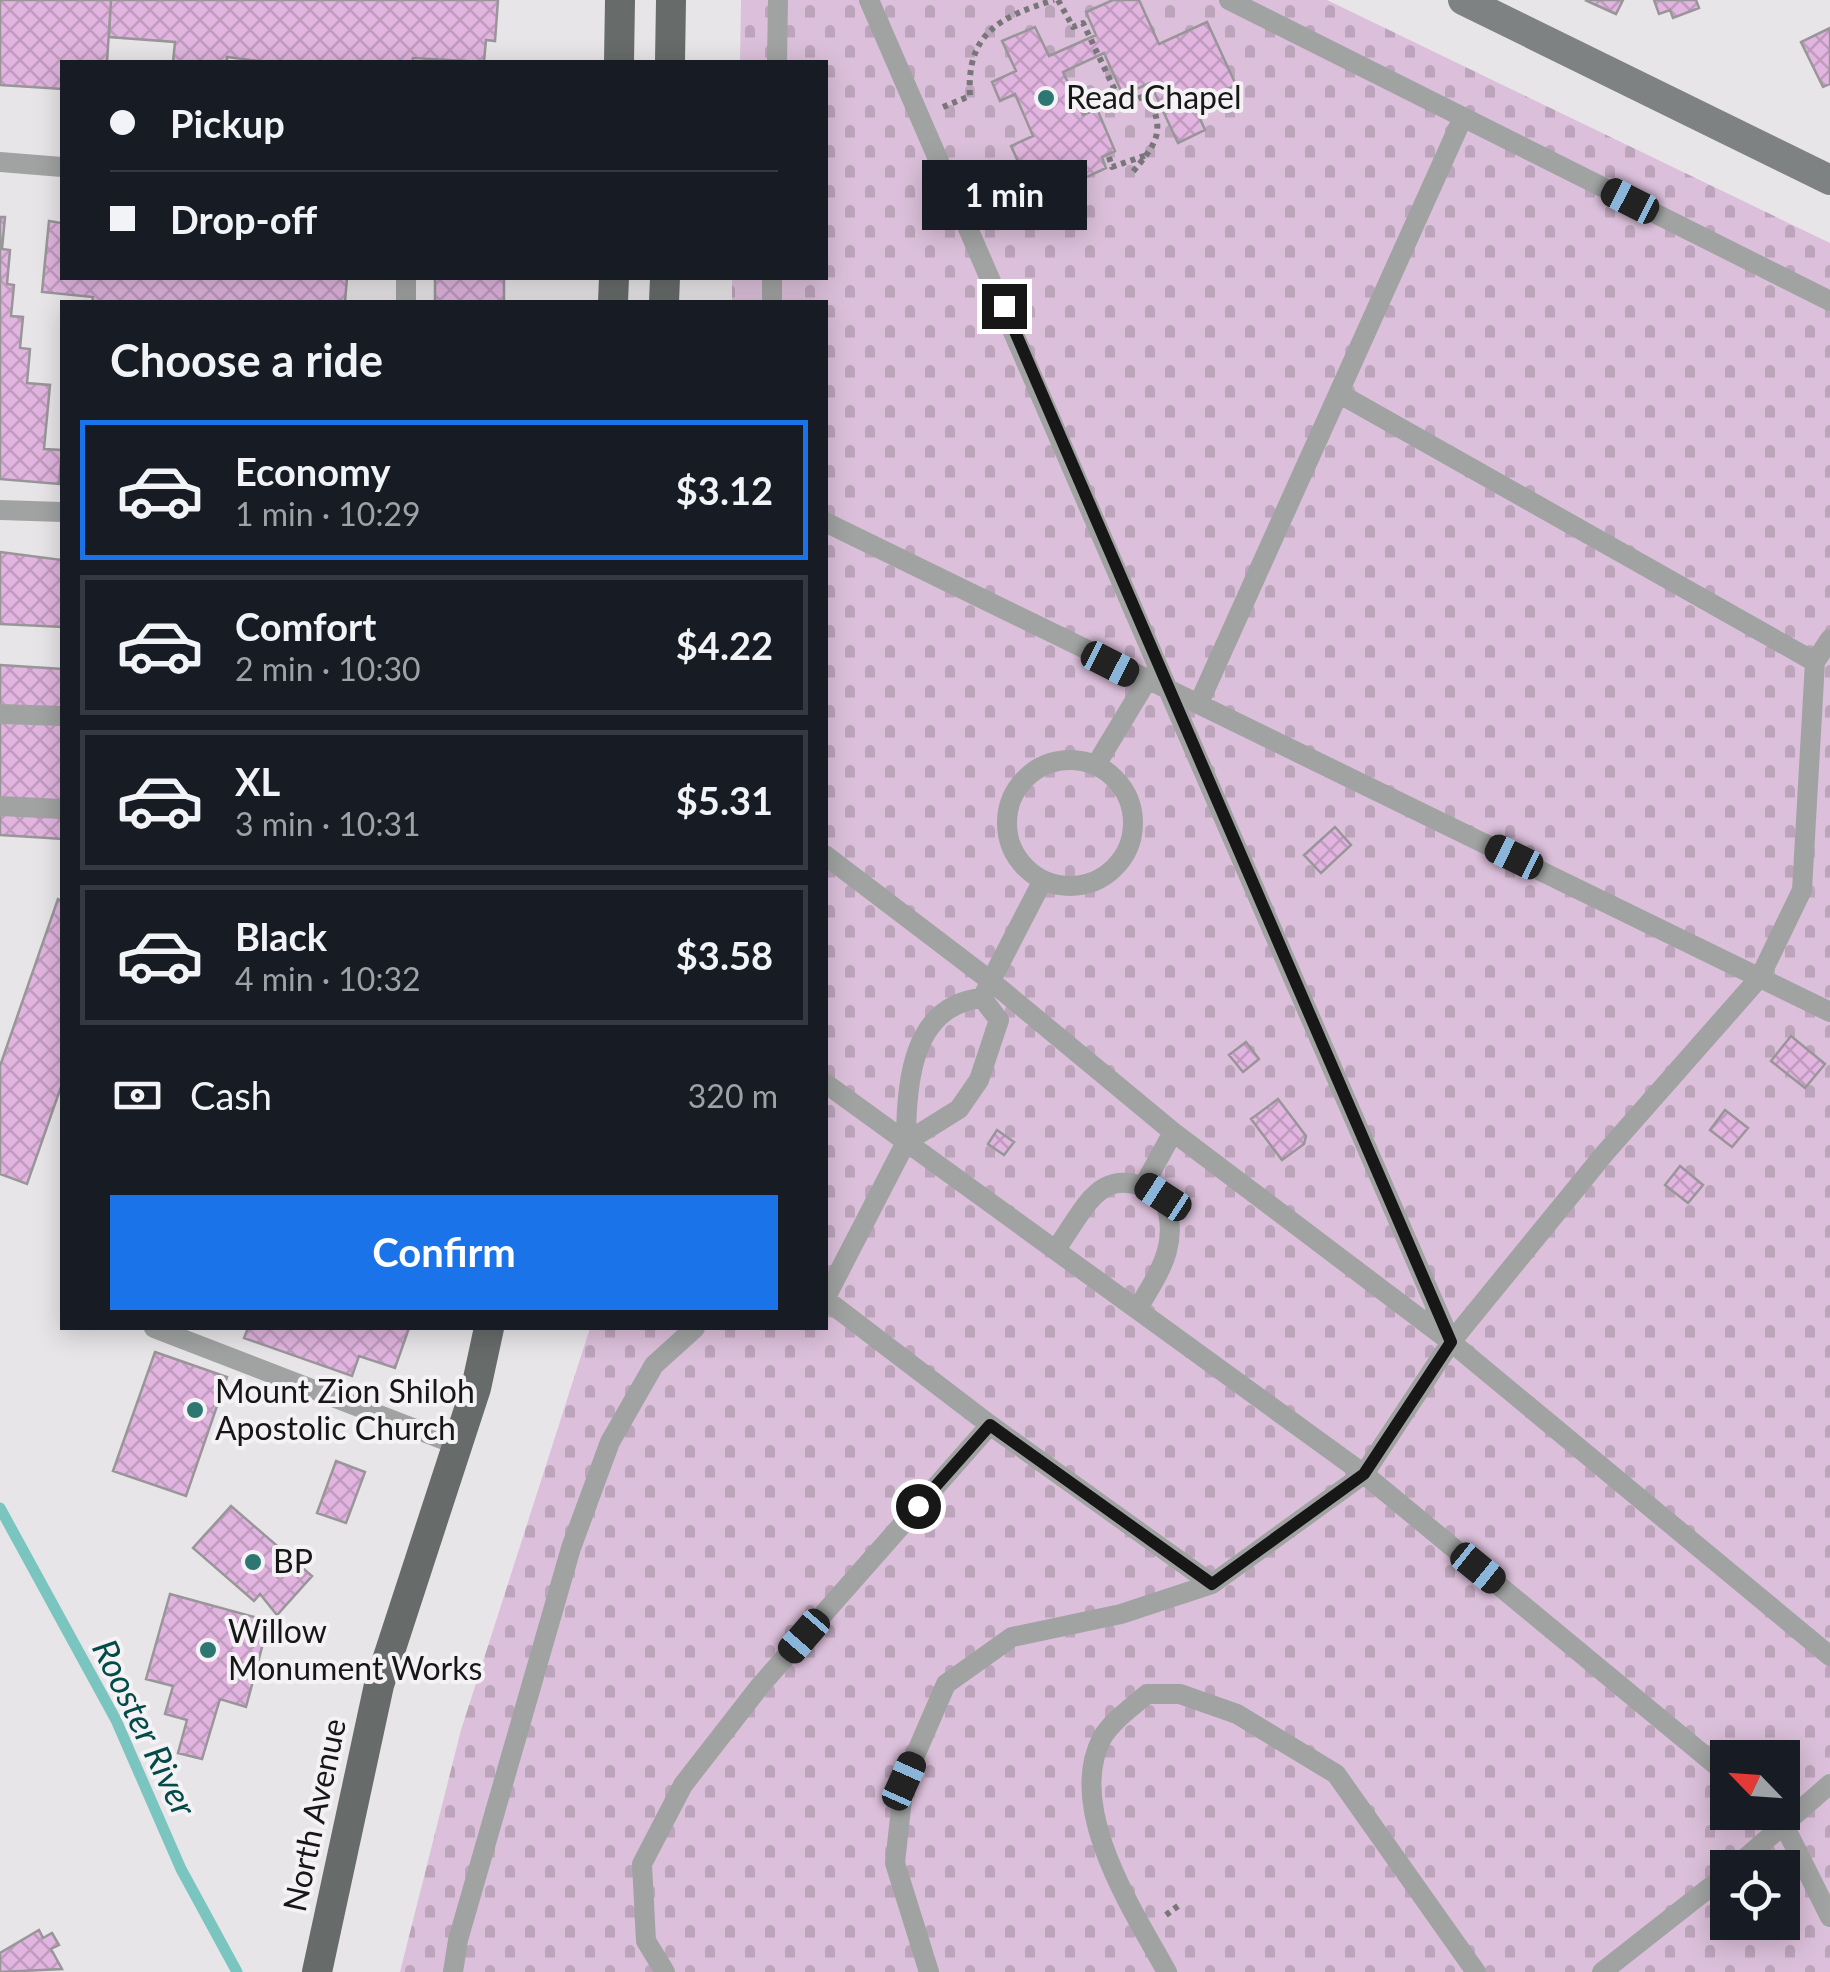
<!DOCTYPE html>
<html lang="en">
<head>
<meta charset="utf-8">
<style>
  body { margin:0; font-family:Lato,sans-serif; background:#242831; color:#f1f3f6; height:100vh; display:flex; flex-direction:column; font-size:38px; white-space:nowrap }
  * { box-sizing:border-box; margin:0 }
  p { font-size:32px; color:#9ea1a6 }
  .icon { flex:none; width:55px; height:55px; fill:none; stroke:currentColor; stroke-width:2; stroke-linecap:round; stroke-linejoin:round }
  .map { position:relative; flex:1; overflow:hidden }
  .drawer { position:absolute; left:60px; top:300px; width:768px; height:1030px; display:flex; flex-direction:column; background:#171b24; border-radius:0px; box-shadow:0 5px 25px #0003 }
  .drawer>* { flex:none }
  .guide { position:absolute; left:60px; top:60px; width:768px; height:220px; border-radius:0px; box-shadow:0 5px 25px #0003; display:grid; align-content:center; height:220px; padding:0 50px; background:#171b24 }
  .needle { width:65px; rotate:295deg }
  .tools { position:absolute; left:1710px; top:1740px; display:grid; gap:20px }
  .tools a { display:grid; place-items:center; width:90px; height:90px; border-radius:0px; background:#171b24; box-shadow:0 5px 25px #0003; font-size:50px }
  .end { position:absolute; width:45px; height:45px; margin:-22px; border:12px solid #181718; background:#fff; box-shadow:0 0 0 5px #fff }
  .from { border-radius:50% }
  .bubble { position:absolute; height:70px; border-radius:0px; background:#171b24; box-shadow:0 5px 25px #0003; font-size:32px; font-weight:700; line-height:70px; text-align:center }
  .car { position:absolute; width:30px; height:60px; margin:-30px -15px; border-radius:12px; box-shadow:0 0 8px 2px #0007; background:linear-gradient(#222 24%,#8ab4d8 0 40%,#222 0 76%,#8ab4d8 0 86%,#222 0) }
  .guide b { display:flex; align-items:center; gap:35px; height:95px; font-size:38px }
  .guide b+b { border-top:2px solid #363941 }
  .guide i { width:25px; height:25px; background:#f1f3f6 }
  ul { padding:0; list-style:none }
  li { display:flex; align-items:center; gap:30px; height:140px; margin:0 20px 15px; padding:0 30px; border:5px solid #363941; border-radius:0px }
  li div { flex:1 }
  li b { display:block; font-size:38px }
  li em { font-style:normal; font-weight:700 }
  li.active { border-color:#1a73e8 }
  li>.icon { width:90px; height:90px; stroke-width:1.5 }
  h2 { padding:0 50px; font-size:45px; line-height:120px }
  .pay { display:flex; align-items:center; gap:25px; height:110px; padding:0 50px; font-size:38px }
  .pay p { margin-inline-start:auto }
  .cta { display:flex; gap:20px; margin-top:auto; padding:20px 50px }
  .cta a { flex:1; height:115px; border-radius:0px; background:#1a73e8; color:#fff; font-size:40px; font-weight:700; line-height:115px; text-align:center }
  .map>svg:first-child { display:block }
  .cemetery { fill:url(#cemetery-stones); fill-rule:evenodd }
  .lines { fill:none; stroke-linecap:round; stroke-linejoin:round }
  .stream { stroke:#7bc5c1; stroke-width:11 }
  .building { fill:url(#building-cross-hatch); stroke:#999699; stroke-width:2.5 }
  .path { stroke:#787678; stroke-width:6; stroke-dasharray:5 5; stroke-linecap:butt }
  .lane { stroke:#a1a3a2; stroke-width:20 }
  .secondary { stroke:#7f8282; stroke-width:30 }
  .primary { stroke:#676b6a; stroke-width:30 }
  .route { stroke:#181718; stroke-width:12 }
  .poi-dot { fill:#2d7773; stroke:#f5f2f5; stroke-width:4 }
  .labels { text-anchor:middle; stroke-width:8; stroke-linejoin:round; paint-order:stroke }
  .poi-label { font-size:32px; fill:#181718; stroke:#f5f2f5; text-anchor:start }
  .street-label { font-size:32px; fill:#181718; stroke:#f5f2f5 }
  .water-label { font-size:35px; font-style:italic; fill:#034b49; stroke:#f5f2f5 }
</style>
</head>
<body>
<div class="map">
<svg width="1830" height="1972" viewBox="0 0 1830 1972">
  <defs>
    <pattern id="cemetery-stones" width="16" height="16" patternUnits="userSpaceOnUse" patternTransform="scale(2.5)"><rect width="16" height="16" fill="#dcc0db"/><path d="M2 7V4a2 2 0 0 1 4 0v3zM10 15v-3a2 2 0 0 1 4 0v3z" fill="#bca4bb"/></pattern>
    <pattern id="building-cross-hatch" width="8" height="8" patternUnits="userSpaceOnUse" patternTransform="scale(2.5)"><rect width="8" height="8" fill="#e1b5df"/><path d="M0 0l8 8M0 8l8-8" fill="none" stroke="#c09bbf"/></pattern>
  </defs>
  <rect width="100%" height="100%" fill="#e8e5e8"/>
  <path class="cemetery" d="M 741,0 L 1327,0 L 1830,243 L 1830,1972 L 400,1972 L 461,1730 L 590,1328 L 825,1328 L 825,302 L 732,302 L 732,278 L 825,278 L 825,62 L 740,62 ZM 1728,1758 L 1782,1758 L 1782,1812 L 1728,1812 ZM 1728,1868 L 1782,1868 L 1782,1922 L 1728,1922 Z"/>
  <g class="lines">
    <path class="stream" d="M 0,1508 L 116,1720 L 181,1869 L 237,1972"/>
  </g>
  <path class="building" d="M 0,0 L 111,0 L 107,62 L 62,62 L 62,89 L 0,85 Z
    M 111,0 L 498,0 L 495,41 L 486,40 L 484,62 L 413,58 L 412,62 L 266,62 L 227,57 L 227,62 L 173,62 L 175,42 L 109,37 Z
    M 1113,0 L 1139,0 L 1159,44 L 1207,22 L 1236,85 L 1194,105 L 1205,130 L 1178,143 L 1150,83 L 1123,95 L 1104,53 L 1063,72 L 1083,115 L 1097,109 L 1115,151 L 1102,157 L 1106,168 L 1059,190 L 1053,177 L 1030,188 L 1011,146 L 1033,136 L 1015,94 L 1000,101 L 992,82 L 1016,71 L 1002,41 L 1035,27 L 1049,56 L 1096,35 L 1086,12 Z
    M 1585,0 L 1623,0 L 1616,14 Z
    M 1654,0 L 1696,0 L 1699,8 L 1673,18 L 1670,10 L 1659,14 Z
    M 1830,28 L 1830,84 L 1823,87 L 1801,42 Z
    M 0,217 L 5,217 L 2,249 L 10,250 L 7,284 L 14,285 L 11,316 L 23,317 L 20,348 L 30,349 L 27,383 L 50,385 L 44,449 L 62,450 L 59,484 L 0,479 Z
    M 49,221 L 62,223 L 62,278 L 347,278 L 345,302 L 92,302 L 93,297 L 42,292 Z
    M 435,278 L 504,278 L 504,302 L 435,302 Z
    M 0,552 L 62,560 L 62,627 L 0,624 Z
    M 0,665 L 62,669 L 62,839 L 0,835 Z
    M 1335,827 L 1351,845 L 1321,873 L 1304,855 Z
    M 58,899 L 62,901 L 62,1084 L 27,1184 L 0,1174 L 0,1066 Z
    M 1791,1036 L 1825,1064 L 1805,1088 L 1771,1061 Z
    M 1246,1042 L 1259,1059 L 1243,1072 L 1229,1055 Z
    M 1278,1099 L 1306,1136 L 1304,1144 L 1282,1160 L 1251,1119 Z
    M 1725,1110 L 1748,1128 L 1732,1147 L 1710,1130 Z
    M 997,1130 L 1014,1142 L 1004,1155 L 988,1144 Z
    M 1680,1166 L 1703,1185 L 1688,1203 L 1665,1185 Z
    M 248,1328 L 409,1328 L 395,1368 L 359,1356 L 352,1376 L 244,1338 Z
    M 155,1352 L 227,1377 L 186,1496 L 113,1471 Z
    M 336,1461 L 365,1472 L 346,1523 L 317,1513 Z
    M 231,1506 L 312,1576 L 277,1615 L 260,1594 L 254,1601 L 193,1548 Z
    M 170,1594 L 269,1621 L 246,1707 L 220,1699 L 202,1759 L 178,1753 L 187,1720 L 165,1714 L 173,1686 L 146,1679 Z
    M 39,1930 L 43,1938 L 52,1933 L 59,1945 L 51,1949 L 62,1969 L 0,1972 L 0,1953 Z"/>
  <g class="lines">
    <path class="path" d="M 1058,0 L 1073,27 L 1083,23 L 1122,105 L 1147,95 C 1167,132 1156,144 1131,174
      M 943,107 L 970,96 C 966,33 1000,17 1054,0
      M 1109,157 L 1112,167 L 1147,155
      M 1166,1915 L 1178,1906"/>
    <path class="lane" d="M 869,0 L 1451,1342
      M 1229,0 L 1830,301
      M 777,62 L 778,0
      M 0,162 L 62,167
      M 406,278 L 406,302
      M 772,302 L 772,278
      M 1340,394 L 1815,662
      M 0,510 L 62,512
      M 825,522 L 1830,1012
      M 1199,703 L 1463,117
      M 0,714 L 62,716
      M1007 823a63 63 0 1 1 126 0a63 63 0 1 1-126 0Z
      M 1096,765 L 1146,682
      M 0,806 L 62,809
      M 825,855 L 992,982 L 1173,1132 L 1451,1342 L 1830,1656
      M 1043,880 L 982,998 L 999,1020 L 979,1080 L 959,1109 L 906,1142 L 825,1299 L 990,1425 L 1212,1584
      M 825,1083 L 1364,1474 L 1451,1342 L 1605,1153 L 1760,977 L 1802,890 L 1815,662 L 1830,639
      M 906,1142 C 906,1085 911,1005 982,998
      M 1144,1185 L 1173,1132
      M 1057,1248 C 1088,1203 1103,1159 1163,1197 C 1181,1241 1161,1270 1138,1308
      M 154,1328 L 457,1445
      M 1769,1812 L 1785,1827 L 1830,1917
      M 1734,1868 L 1830,1784
      M 453,1972 L 458,1940 L 571,1548 L 610,1442 L 654,1365 L 695,1328
      M 665,1972 L 646,1941 L 642,1864 L 683,1785 L 760,1686 L 990,1425
      M 929,1972 L 895,1863 L 904,1781 L 946,1684 L 1012,1637 L 1121,1614 L 1212,1584 L 1364,1474 L 1728,1775
      M 1167,1972 C 1134,1912 1065,1809 1102,1738 C 1112,1721 1132,1707 1147,1694 L 1180,1694 L 1237,1714 L 1336,1774 L 1476,1972
      M 1602,1972 L 1728,1873"/>
    <path class="secondary" d="M 1463,0 L 1830,180"/>
    <path class="primary" d="M 619,62 L 620,0
      M 670,62 L 671,0
      M 613,302 L 614,278
      M 664,302 L 665,278
      M 317,1972 L 379,1685 L 476,1388 L 489,1328"/>
  </g>
  <g class="lines">
    <path class="route" d="M 918,1506 L 990,1425 L 1212,1584 L 1364,1474 L 1451,1342 L 1004,306"/>
  </g>
  <g class="poi-dot">
    <circle cx="1046" cy="98" r="10"/>
    <circle cx="195" cy="1410" r="10"/>
    <circle cx="253" cy="1562" r="10"/>
    <circle cx="208" cy="1650" r="10"/>
  </g>
  <g class="labels">
    <g class="poi-label">
      <text x="1066" y="109">Read Chapel</text>
      <text x="215" y="1403">Mount Zion Shiloh<tspan x="215" dy="37">Apostolic Church</tspan></text>
      <text x="273" y="1573">BP</text>
      <text x="228" y="1643">Willow<tspan x="228" dy="37">Monument Works</tspan></text>
    </g>
    <g class="street-label">
      <text transform="translate(315 1815) rotate(-78)" y="11">North Avenue</text>
    </g>
    <g class="water-label">
      <text transform="translate(144 1728) rotate(64)" y="12">Rooster River</text>
    </g>
  </g>
</svg>
<div class="tools">
<a><svg class="needle" viewBox="-14 -14 28 28"><path d="M0-13l5 13h-10z" fill="#e53935"/><path d="M0 13l5-13h-10z" fill="#9ea1a6"/></svg></a>
<a><svg class="icon" aria-label="locate" viewBox="0 0 24 24"><circle cx="12" cy="12" r="6"/><path d="M12 2v4M12 18v4M2 12h4M18 12h4"/></svg></a>
</div>
<i class="end from" style="left:918px;top:1506px"></i>
<i class="end" style="left:1004px;top:306px"></i>
<div class="bubble" style="left:922px;top:160px;width:165px">1 min</div>
<i class="car" style="left:1630px;top:201px;rotate:297deg"></i>
<i class="car" style="left:1110px;top:664px;rotate:117deg"></i>
<i class="car" style="left:1514px;top:857px;rotate:296deg"></i>
<i class="car" style="left:1163px;top:1197px;rotate:303deg"></i>
<i class="car" style="left:1478px;top:1568px;rotate:129deg"></i>
<i class="car" style="left:804px;top:1636px;rotate:221deg"></i>
<i class="car" style="left:904px;top:1781px;rotate:24deg"></i>
<div class="guide">
<b><i class="from"></i>Pickup</b>
<b><i></i>Drop-off</b>
</div>
<section class="drawer">
<h2>Choose a ride</h2>
<ul>
<li class="active"><svg class="icon" aria-label="car" viewBox="0 0 24 24"><path d="M5 17H2v-5l4-1 3-4h7l3 4 3 1v5h-3M9 17h6M6 11h13"/><circle cx="7" cy="17" r="2"/><circle cx="17" cy="17" r="2"/></svg><div><b>Economy</b><p>1 min · 10:29</p></div><em>$3.12</em></li>
<li><svg class="icon" aria-label="car" viewBox="0 0 24 24"><path d="M5 17H2v-5l4-1 3-4h7l3 4 3 1v5h-3M9 17h6M6 11h13"/><circle cx="7" cy="17" r="2"/><circle cx="17" cy="17" r="2"/></svg><div><b>Comfort</b><p>2 min · 10:30</p></div><em>$4.22</em></li>
<li><svg class="icon" aria-label="car" viewBox="0 0 24 24"><path d="M5 17H2v-5l4-1 3-4h7l3 4 3 1v5h-3M9 17h6M6 11h13"/><circle cx="7" cy="17" r="2"/><circle cx="17" cy="17" r="2"/></svg><div><b>XL</b><p>3 min · 10:31</p></div><em>$5.31</em></li>
<li><svg class="icon" aria-label="car" viewBox="0 0 24 24"><path d="M5 17H2v-5l4-1 3-4h7l3 4 3 1v5h-3M9 17h6M6 11h13"/><circle cx="7" cy="17" r="2"/><circle cx="17" cy="17" r="2"/></svg><div><b>Black</b><p>4 min · 10:32</p></div><em>$3.58</em></li>
</ul>
<div class="pay"><svg class="icon" aria-label="cash" viewBox="0 0 24 24"><path d="M3 7h18v10H3z"/><circle cx="12" cy="12" r="2"/></svg>Cash<p>320 m</p></div>
<div class="cta"><a>Confirm</a></div>
</section>
</div>
</body>
</html>
